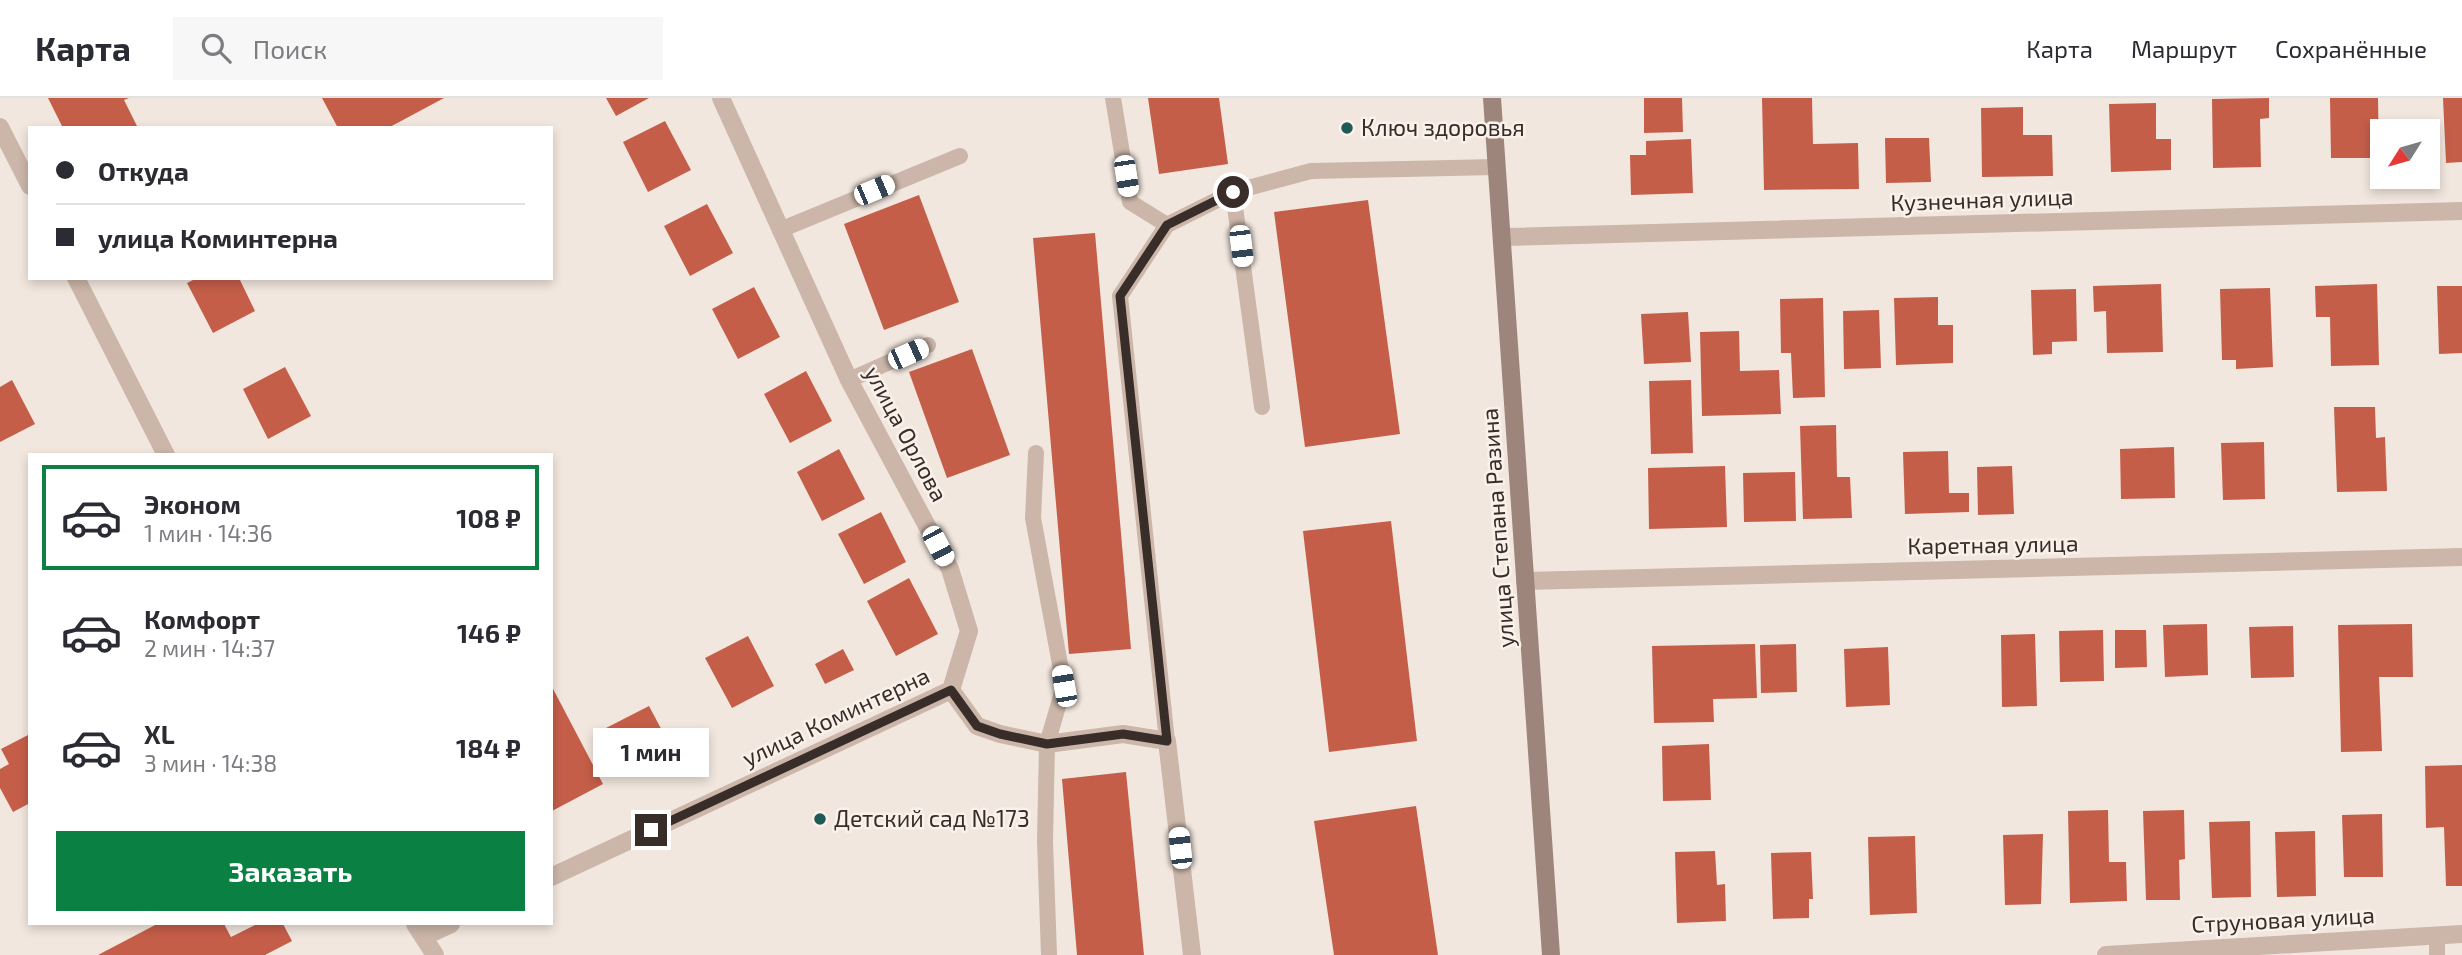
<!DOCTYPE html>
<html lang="ru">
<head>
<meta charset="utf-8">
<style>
  body { margin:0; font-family:"Exo 2",sans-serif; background:#f7f7f7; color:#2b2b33; height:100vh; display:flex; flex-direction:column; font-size:26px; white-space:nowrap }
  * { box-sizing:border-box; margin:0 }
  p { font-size:23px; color:#7c7c81 }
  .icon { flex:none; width:38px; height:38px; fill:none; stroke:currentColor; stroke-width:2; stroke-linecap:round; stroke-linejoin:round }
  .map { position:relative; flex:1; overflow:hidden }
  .drawer { position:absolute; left:28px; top:355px; width:525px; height:472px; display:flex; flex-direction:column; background:#fff; border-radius:0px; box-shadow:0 4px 10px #0003 }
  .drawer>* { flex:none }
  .hud { position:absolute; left:28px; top:28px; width:525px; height:154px; border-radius:0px; box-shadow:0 4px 10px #0003; display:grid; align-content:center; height:154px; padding:0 28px; background:#fff }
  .needle { width:46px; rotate:233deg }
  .buttons { position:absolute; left:2370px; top:21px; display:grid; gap:14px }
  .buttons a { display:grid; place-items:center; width:70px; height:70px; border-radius:0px; background:#fff; box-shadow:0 4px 10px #0003; font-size:35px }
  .end { position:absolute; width:32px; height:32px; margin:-16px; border:9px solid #382d29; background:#fff; box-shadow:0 0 0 4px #fff }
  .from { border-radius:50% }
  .bubble { position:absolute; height:49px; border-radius:0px; background:#fff; box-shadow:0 4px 10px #0003; font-size:23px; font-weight:700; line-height:49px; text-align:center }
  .car { position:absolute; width:21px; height:42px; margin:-21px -10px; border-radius:9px; box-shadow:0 0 5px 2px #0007; background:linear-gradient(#fff 24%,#345 0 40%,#fff 0 76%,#345 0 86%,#fff 0) }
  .hud b { display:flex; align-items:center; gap:24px; height:66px; font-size:26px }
  .hud b+b { border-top:2px solid #e1e1e2 }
  .hud i { width:18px; height:18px; background:#2b2b33 }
  ul { padding:12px 0 0; list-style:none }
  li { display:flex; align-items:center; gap:21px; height:105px; margin:0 14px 10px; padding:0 14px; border:4px solid transparent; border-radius:0px }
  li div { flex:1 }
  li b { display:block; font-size:26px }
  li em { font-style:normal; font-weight:700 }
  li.selected { border-color:#0b8043 }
  li>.icon { width:63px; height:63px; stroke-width:1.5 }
  .primary-button { display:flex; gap:14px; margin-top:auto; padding:14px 28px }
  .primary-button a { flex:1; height:80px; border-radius:0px; background:#0b8043; color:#fff; font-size:28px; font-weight:700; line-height:80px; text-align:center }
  header { display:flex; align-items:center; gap:42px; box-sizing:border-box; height:98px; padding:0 35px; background:#fff; border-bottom:2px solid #e1e1e2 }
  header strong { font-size:33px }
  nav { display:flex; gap:38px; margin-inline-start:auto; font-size:24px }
  .search { width:490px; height:63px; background:#f7f7f7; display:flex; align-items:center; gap:18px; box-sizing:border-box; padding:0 24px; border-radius:0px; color:#7c7c81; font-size:26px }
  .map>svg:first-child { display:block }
  .building { fill:#c55e49 }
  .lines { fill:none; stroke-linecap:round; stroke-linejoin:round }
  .service { stroke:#cbb6a9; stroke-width:16 }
  .minor { stroke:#cbb6a9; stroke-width:18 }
  .secondary { stroke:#9e857b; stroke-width:18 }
  .route { stroke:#382d29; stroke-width:9 }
  .poi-dot { fill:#1f5a59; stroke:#faf2ea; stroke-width:2.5 }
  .labels { text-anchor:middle; stroke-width:5; stroke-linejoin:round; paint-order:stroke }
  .poi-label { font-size:23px; fill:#382d29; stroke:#faf2ea; text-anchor:start }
  .street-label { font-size:23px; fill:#382d29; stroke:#faf2ea }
</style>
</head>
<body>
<header>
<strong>Карта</strong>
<div class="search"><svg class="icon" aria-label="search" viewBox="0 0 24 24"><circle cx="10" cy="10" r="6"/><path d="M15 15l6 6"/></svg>Поиск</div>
<nav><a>Карта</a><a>Маршрут</a><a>Сохранённые</a></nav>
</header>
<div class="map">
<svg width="2462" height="857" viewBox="0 0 2462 857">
  <rect width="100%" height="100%" fill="#f2e7de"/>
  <path class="building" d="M 48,0 L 129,0 L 124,2 L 138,30 L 63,30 Z
    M 322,0 L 444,0 L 388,30 L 338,30 Z
    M 606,0 L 649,0 L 616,18 Z
    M 1148,0 L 1219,0 L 1228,66 L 1159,76 Z
    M 1644,0 L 1682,0 L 1683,34 L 1644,35 Z
    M 1762,0 L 1812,0 L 1813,46 L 1858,45 L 1859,91 L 1764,92 Z
    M 2269,0 L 2269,20 L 2260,21 L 2261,69 L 2213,70 L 2212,1 Z
    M 2330,0 L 2378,0 L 2379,60 L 2331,60 Z
    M 2443,0 L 2462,0 L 2462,64 L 2446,65 Z
    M 2156,5 L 2156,41 L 2171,41 L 2171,72 L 2111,74 L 2109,6 Z
    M 2023,9 L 2023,37 L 2052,37 L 2053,78 L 1982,79 L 1981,10 Z
    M 665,23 L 691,72 L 648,94 L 623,44 Z
    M 1885,40 L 1929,40 L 1931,84 L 1886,85 Z
    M 1691,41 L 1693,95 L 1631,97 L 1630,57 L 1646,57 L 1646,43 Z
    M 919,97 L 959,204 L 884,232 L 844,126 Z
    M 1368,102 L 1400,336 L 1305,349 L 1274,114 Z
    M 707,106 L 733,155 L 690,178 L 664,128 Z
    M 1095,135 L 1131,551 L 1069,556 L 1033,140 Z
    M 197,180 L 239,180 L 255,213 L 213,235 L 187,185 Z
    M 2161,186 L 2163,254 L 2107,255 L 2106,213 L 2094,214 L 2093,188 Z
    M 2377,186 L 2379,267 L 2331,268 L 2330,219 L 2316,219 L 2315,188 Z
    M 2437,188 L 2462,188 L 2462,255 L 2439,256 Z
    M 754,189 L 780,239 L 738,261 L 712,211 Z
    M 2270,190 L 2273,269 L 2236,271 L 2236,262 L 2222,262 L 2220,191 Z
    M 2076,191 L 2077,243 L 2052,244 L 2052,256 L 2033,257 L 2031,192 Z
    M 1938,199 L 1938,227 L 1953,227 L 1953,265 L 1896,267 L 1894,200 Z
    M 1823,200 L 1825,299 L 1793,300 L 1791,255 L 1781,255 L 1780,201 Z
    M 1879,212 L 1881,270 L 1844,271 L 1843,213 Z
    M 1688,214 L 1691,264 L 1644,266 L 1641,216 Z
    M 1739,233 L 1740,273 L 1779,272 L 1781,316 L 1702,318 L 1700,234 Z
    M 972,251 L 1010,357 L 947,380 L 909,274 Z
    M 285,269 L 311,318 L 268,341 L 243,291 Z
    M 806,273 L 832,323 L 790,345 L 764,296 Z
    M 12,282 L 35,326 L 0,344 L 0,289 Z
    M 1691,282 L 1693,355 L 1651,356 L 1649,283 Z
    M 2334,309 L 2375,309 L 2376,340 L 2385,339 L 2387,393 L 2337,394 Z
    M 1836,327 L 1837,379 L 1850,379 L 1852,420 L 1803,421 L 1800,328 Z
    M 2264,344 L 2265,401 L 2223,402 L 2221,345 Z
    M 2174,349 L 2175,400 L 2121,401 L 2120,351 Z
    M 839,351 L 865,401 L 822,423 L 797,374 Z
    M 1948,353 L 1949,395 L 1969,395 L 1969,414 L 1905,416 L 1903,354 Z
    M 1725,368 L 1727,429 L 1649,431 L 1648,370 Z
    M 2012,368 L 2014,416 L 1978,417 L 1977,369 Z
    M 1795,374 L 1796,423 L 1744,424 L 1743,375 Z
    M 881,414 L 906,464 L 864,486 L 838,436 Z
    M 1391,423 L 1417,643 L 1329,654 L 1303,433 Z
    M 909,480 L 938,536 L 896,558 L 867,503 Z
    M 2207,526 L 2208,577 L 2165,579 L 2163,527 Z
    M 2412,526 L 2413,579 L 2379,579 L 2382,653 L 2341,654 L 2338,527 Z
    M 2293,528 L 2294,579 L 2251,580 L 2249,529 Z
    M 2103,532 L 2104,583 L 2060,584 L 2059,533 Z
    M 2115,532 L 2146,532 L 2147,569 L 2115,570 Z
    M 2035,536 L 2037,608 L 2002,609 L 2001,537 Z
    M 748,538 L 774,588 L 732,610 L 705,560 Z
    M 1755,546 L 1757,600 L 1713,601 L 1714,624 L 1654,625 L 1652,548 Z
    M 1796,546 L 1797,594 L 1761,595 L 1760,547 Z
    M 1888,549 L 1890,607 L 1846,609 L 1844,551 Z
    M 843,551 L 854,572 L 825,586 L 815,566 Z
    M 551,587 L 603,686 L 552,713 L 551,711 Z
    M 649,608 L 675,657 L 632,679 L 606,630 Z
    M 30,636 L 30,705 L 13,714 L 0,690 L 0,671 L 9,666 L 1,651 Z
    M 1709,646 L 1711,702 L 1663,703 L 1662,648 Z
    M 2462,667 L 2462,788 L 2446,788 L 2444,729 L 2426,730 L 2425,668 Z
    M 1126,674 L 1144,857 L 1077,857 L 1062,681 Z
    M 1416,708 L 1438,857 L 1334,857 L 1314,723 Z
    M 2108,712 L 2109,764 L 2126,764 L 2127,803 L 2070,805 L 2068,713 Z
    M 2184,712 L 2185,761 L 2179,762 L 2180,802 L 2146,802 L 2143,713 Z
    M 2382,716 L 2383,779 L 2344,779 L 2342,717 Z
    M 2250,723 L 2251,799 L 2212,800 L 2209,724 Z
    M 2315,733 L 2316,798 L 2277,799 L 2275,734 Z
    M 2043,736 L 2041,806 L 2005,807 L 2003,737 Z
    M 1915,738 L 1917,815 L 1870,817 L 1868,739 Z
    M 1715,753 L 1717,787 L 1725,786 L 1726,823 L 1677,825 L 1675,754 Z
    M 1811,754 L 1813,801 L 1809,801 L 1809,820 L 1773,821 L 1771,755 Z
    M 157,826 L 224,826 L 231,839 L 257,826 L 283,826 L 292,843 L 265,857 L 98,857 Z"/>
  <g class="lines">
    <path class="service" d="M 1113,0 L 1130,104 L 1167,127
      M 1233,94 L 1262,309
      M 780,132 L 960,58
      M 849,282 L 928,247
      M 1036,355 L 1033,420 L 1064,588 L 1047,646 L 1045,743 L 1049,857
      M 1167,643 L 1120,198 L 1167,127 L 1233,94 L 1311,73 L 1496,69
      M 2437,837 L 2437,857"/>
    <path class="minor" d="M 721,0 L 849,282 L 950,471 L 969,533 L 951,592
      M 0,29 L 30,88
      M 1504,139 L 2462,113
      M 76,180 L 166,357
      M 1525,483 L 2462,459
      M 951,592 L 977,628 L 1000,636 L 1047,646 L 1123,636 L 1167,643 L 1192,857
      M 551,779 L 951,592
      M 415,826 L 435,857
      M 423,839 L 451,826
      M 2106,857 L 2462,836"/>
    <path class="secondary" d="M 1492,0 L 1551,857"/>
  </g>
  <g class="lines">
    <path class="route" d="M 651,732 L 951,592 L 977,628 L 1000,636 L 1047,646 L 1123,636 L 1167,643 L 1120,198 L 1167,127 L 1233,94"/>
  </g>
  <g class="poi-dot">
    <circle cx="1347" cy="30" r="7"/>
    <circle cx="820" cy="721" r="7"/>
  </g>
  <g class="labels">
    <g class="poi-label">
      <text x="1361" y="38">Ключ здоровья</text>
      <text x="834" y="729">Детский сад №173</text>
    </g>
    <g class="street-label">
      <text transform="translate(1982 102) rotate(-2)" y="8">Кузнечная улица</text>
      <text transform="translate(906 336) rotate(62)" y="8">улица Орлова</text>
      <text transform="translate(1498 430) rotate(-94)" y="8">улица Степана Разина</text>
      <text transform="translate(1993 447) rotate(-1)" y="8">Каретная улица</text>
      <text transform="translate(836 619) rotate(-25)" y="8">улица Коминтерна</text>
      <text transform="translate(2283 822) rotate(-3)" y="8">Струновая улица</text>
    </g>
  </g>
</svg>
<div class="buttons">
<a><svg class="needle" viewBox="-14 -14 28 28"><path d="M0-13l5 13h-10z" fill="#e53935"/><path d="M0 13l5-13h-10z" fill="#7c7c81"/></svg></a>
</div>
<i class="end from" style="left:1233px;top:94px"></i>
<i class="end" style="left:651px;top:732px"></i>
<div class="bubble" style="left:593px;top:630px;width:116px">1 мин</div>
<i class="car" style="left:1126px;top:78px;rotate:171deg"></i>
<i class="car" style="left:874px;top:92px;rotate:67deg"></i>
<i class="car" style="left:1241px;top:148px;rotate:173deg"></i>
<i class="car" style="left:908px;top:256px;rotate:66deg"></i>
<i class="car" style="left:938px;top:448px;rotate:152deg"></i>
<i class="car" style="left:1064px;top:588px;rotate:350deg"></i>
<i class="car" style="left:1180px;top:750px;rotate:354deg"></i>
<div class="hud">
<b><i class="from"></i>Откуда</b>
<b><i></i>улица Коминтерна</b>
</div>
<section class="drawer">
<ul>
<li class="selected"><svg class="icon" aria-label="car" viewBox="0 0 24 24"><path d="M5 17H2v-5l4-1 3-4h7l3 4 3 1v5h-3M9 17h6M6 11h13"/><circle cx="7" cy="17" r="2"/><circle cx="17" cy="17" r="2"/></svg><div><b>Эконом</b><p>1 мин · 14:36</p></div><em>108 ₽</em></li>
<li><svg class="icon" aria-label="car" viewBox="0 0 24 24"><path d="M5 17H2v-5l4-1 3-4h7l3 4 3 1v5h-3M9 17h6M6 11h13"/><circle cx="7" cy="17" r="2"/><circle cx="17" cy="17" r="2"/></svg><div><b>Комфорт</b><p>2 мин · 14:37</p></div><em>146 ₽</em></li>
<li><svg class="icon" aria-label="car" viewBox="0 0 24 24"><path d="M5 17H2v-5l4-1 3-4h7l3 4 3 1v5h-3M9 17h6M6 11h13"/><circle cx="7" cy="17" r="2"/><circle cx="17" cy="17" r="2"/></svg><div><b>XL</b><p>3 мин · 14:38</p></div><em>184 ₽</em></li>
</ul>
<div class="primary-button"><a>Заказать</a></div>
</section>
</div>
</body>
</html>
